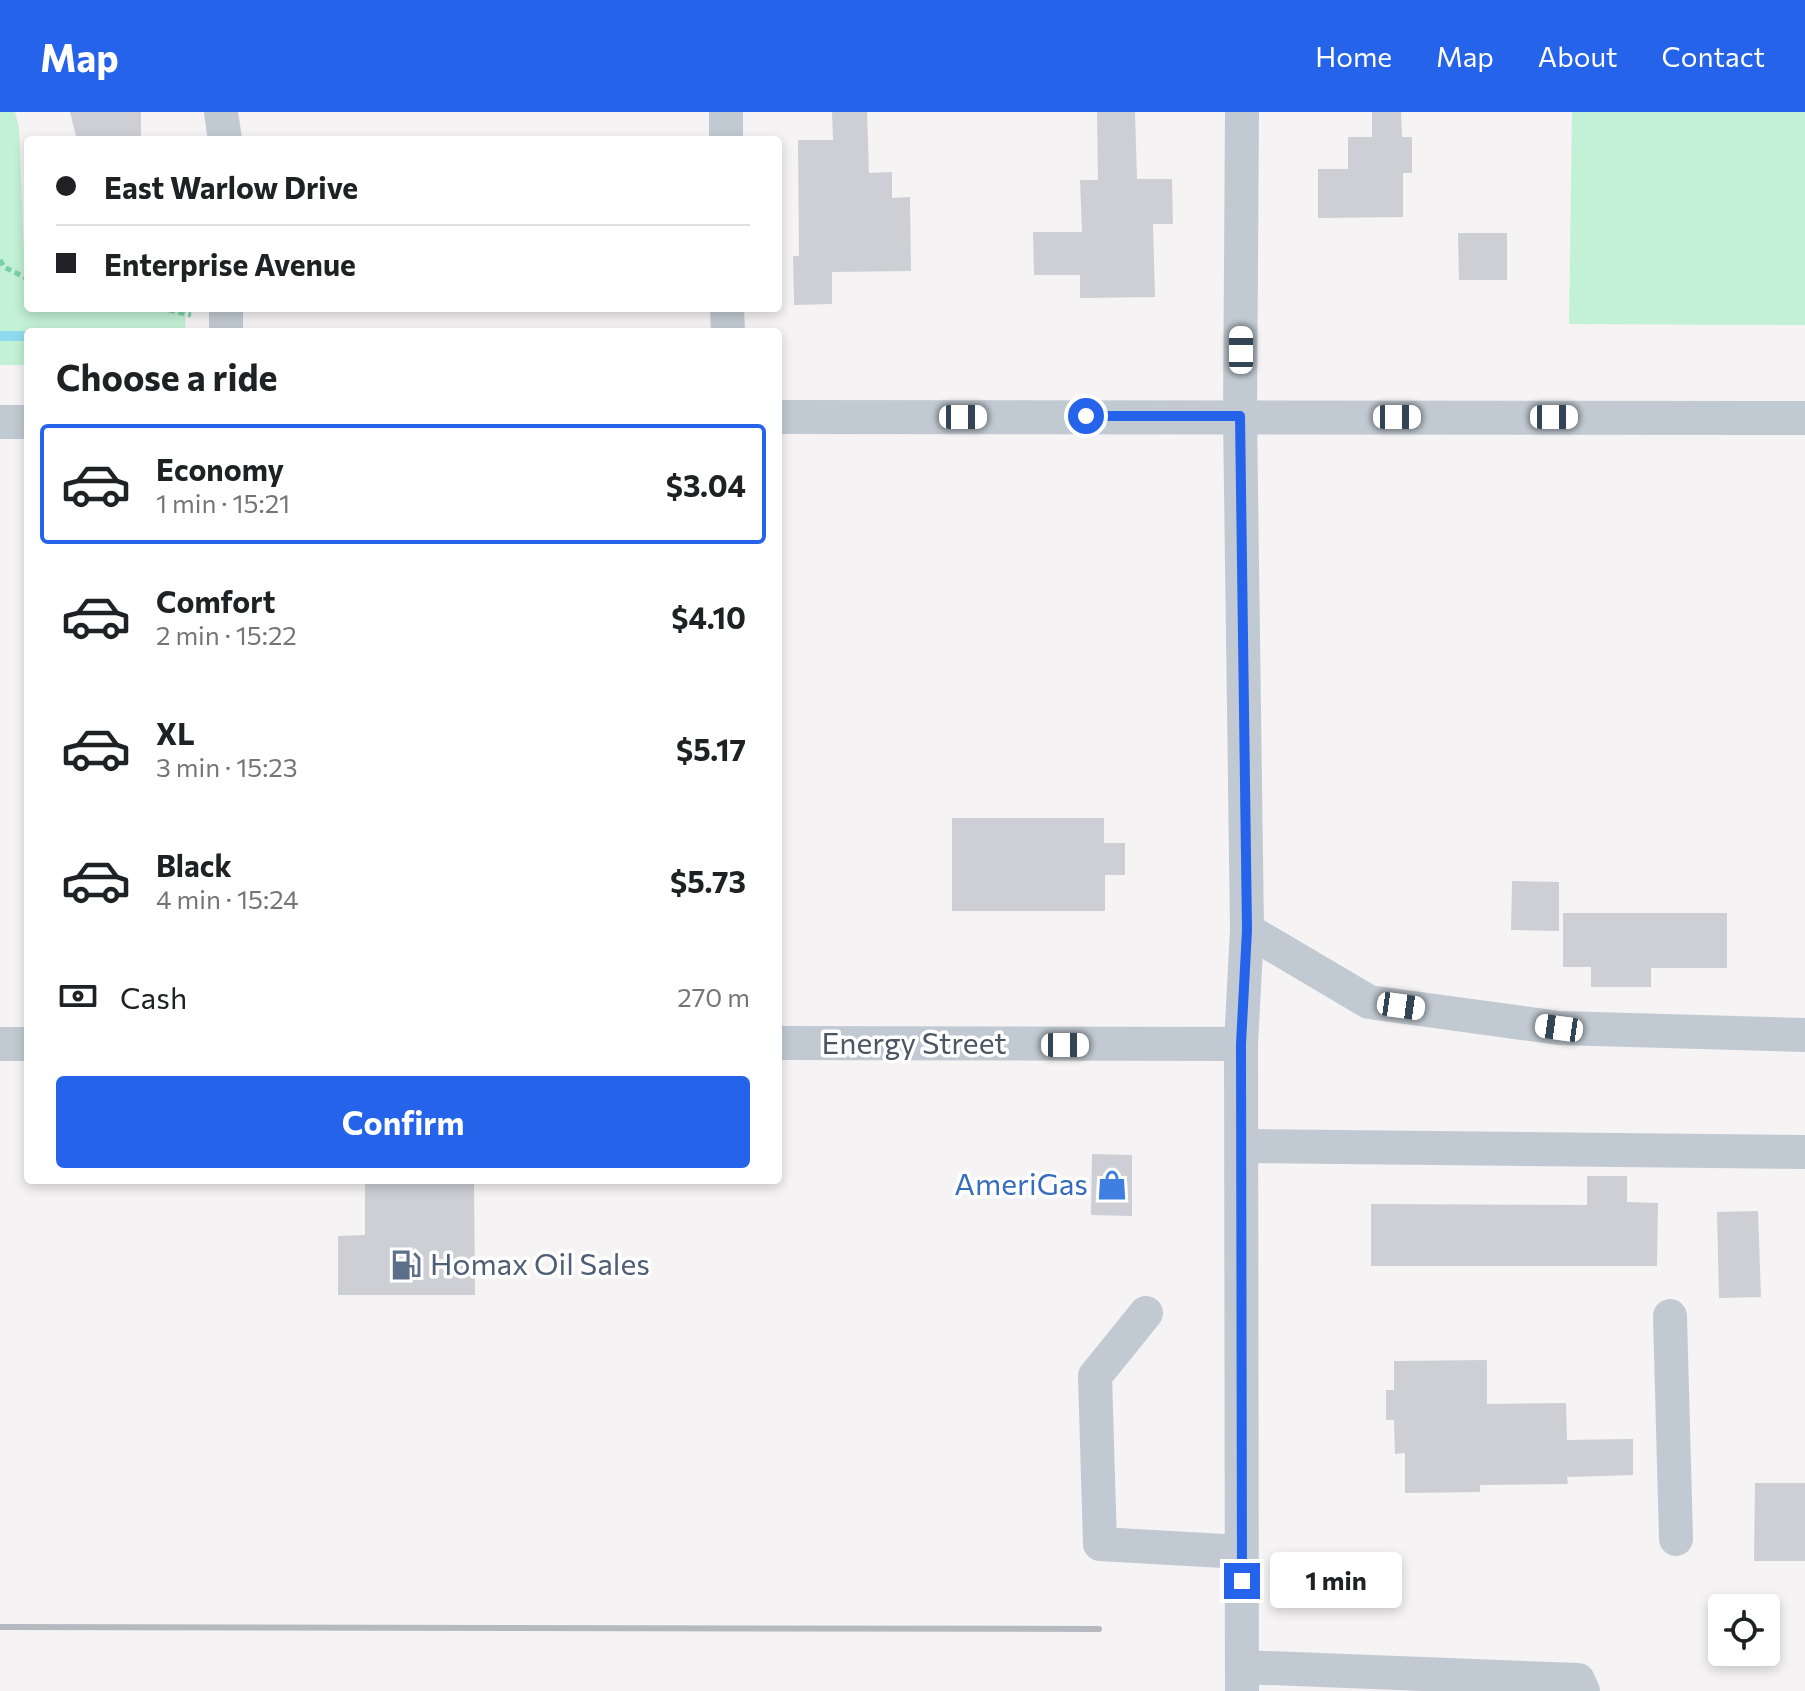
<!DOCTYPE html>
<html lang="en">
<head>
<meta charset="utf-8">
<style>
  body { margin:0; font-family:Commissioner,sans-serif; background:#f2f2f2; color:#202124; height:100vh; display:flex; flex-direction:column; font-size:30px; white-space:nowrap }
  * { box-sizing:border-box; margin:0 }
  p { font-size:26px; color:#757577 }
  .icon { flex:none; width:44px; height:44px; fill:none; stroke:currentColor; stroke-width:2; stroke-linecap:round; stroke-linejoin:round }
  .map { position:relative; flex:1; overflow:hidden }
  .sheet { position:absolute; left:24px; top:216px; width:758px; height:856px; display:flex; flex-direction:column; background:#fff; border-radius:8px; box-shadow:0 4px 12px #0003 }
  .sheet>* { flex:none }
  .hud { position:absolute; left:24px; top:24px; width:758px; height:176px; border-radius:8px; box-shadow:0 4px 12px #0003; display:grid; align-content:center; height:176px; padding:0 32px; background:#fff }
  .controls { position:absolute; left:1708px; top:1482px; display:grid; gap:16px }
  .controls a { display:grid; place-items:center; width:72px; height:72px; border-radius:8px; background:#fff; box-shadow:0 4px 12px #0003; font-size:40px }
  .end { position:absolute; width:36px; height:36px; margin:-18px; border:10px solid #2563eb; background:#fff; box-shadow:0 0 0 4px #fff }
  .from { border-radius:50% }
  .bubble { position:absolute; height:56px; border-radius:8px; background:#fff; box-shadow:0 4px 12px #0003; font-size:26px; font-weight:700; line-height:56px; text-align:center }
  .car { position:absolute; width:24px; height:48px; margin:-24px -12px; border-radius:10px; box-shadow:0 0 6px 2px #0007; background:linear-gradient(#fff 24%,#345 0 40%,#fff 0 76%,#345 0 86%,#fff 0) }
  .hud b { display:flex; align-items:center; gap:28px; height:76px; font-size:30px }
  .hud b+b { border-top:2px solid #e0e0e0 }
  .hud i { width:20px; height:20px; background:#202124 }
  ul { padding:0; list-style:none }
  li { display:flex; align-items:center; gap:24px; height:120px; margin:0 16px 12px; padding:0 16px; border:4px solid transparent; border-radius:8px }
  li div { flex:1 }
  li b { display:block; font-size:30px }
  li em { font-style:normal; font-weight:700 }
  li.selected { border-color:#2563eb }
  li>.icon { width:72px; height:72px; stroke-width:1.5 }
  h2 { padding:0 32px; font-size:36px; line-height:96px }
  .pay { display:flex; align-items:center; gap:20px; height:88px; padding:0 32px; font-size:30px }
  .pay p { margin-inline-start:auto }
  .button { display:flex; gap:16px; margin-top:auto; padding:16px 32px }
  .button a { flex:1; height:92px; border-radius:8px; background:#2563eb; color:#fff; font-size:32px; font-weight:700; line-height:92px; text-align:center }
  header { display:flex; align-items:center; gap:48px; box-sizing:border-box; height:112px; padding:0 40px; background:#2563eb; color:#fff }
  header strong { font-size:38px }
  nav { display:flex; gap:44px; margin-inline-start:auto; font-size:28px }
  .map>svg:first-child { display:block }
  .green { fill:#c3f1d5 }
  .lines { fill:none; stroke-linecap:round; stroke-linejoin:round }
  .stream { stroke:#90daee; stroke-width:10 }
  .building { fill:#cdcfd5 }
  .path { stroke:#7ad0a6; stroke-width:5; stroke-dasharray:6 4; stroke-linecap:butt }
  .minor { stroke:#c1cad2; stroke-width:34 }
  .rail { stroke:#b5b8bd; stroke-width:6 }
  .route { stroke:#2563eb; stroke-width:10 }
  .labels { text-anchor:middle; stroke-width:7; stroke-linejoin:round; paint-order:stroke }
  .street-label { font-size:30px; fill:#4a5661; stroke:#fff }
  .shop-label { font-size:30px; fill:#366cbe; stroke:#fff; text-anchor:end }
  .service-label { font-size:30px; fill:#4e5e75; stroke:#fff; text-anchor:start }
</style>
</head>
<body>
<header>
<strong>Map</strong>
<nav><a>Home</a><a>Map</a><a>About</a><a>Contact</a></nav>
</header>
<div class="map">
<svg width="1805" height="1579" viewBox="0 0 1805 1579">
  <rect width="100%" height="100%" fill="#f5f3f3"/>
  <path class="green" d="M 0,0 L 15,0 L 19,16 L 24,143 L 28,144 L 28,196 L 186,196 L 185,220 L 28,220 L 28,253 L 0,253 Z
    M 1572,0 L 1805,0 L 1805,213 L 1569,212 Z"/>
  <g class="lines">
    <path class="stream" d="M 0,224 L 28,224"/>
  </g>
  <path class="building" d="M 70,0 L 141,0 L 141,28 L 77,28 Z
    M 832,0 L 867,0 L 869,61 L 892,60 L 892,86 L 910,85 L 911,159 L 832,160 L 832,192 L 794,193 L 793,144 L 799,144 L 798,28 L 833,28 Z
    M 1097,0 L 1135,0 L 1137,67 L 1172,67 L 1173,112 L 1153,112 L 1155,185 L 1080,186 L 1080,163 L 1034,163 L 1033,120 L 1082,120 L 1080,68 L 1098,68 Z
    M 1372,0 L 1401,0 L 1402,25 L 1412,25 L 1412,61 L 1403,61 L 1403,105 L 1318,106 L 1318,57 L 1348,57 L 1348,25 L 1372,25 Z
    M 1458,121 L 1507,121 L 1507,168 L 1459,168 Z
    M 952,706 L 1104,706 L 1104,731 L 1125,731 L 1125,763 L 1105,763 L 1105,799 L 952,799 Z
    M 1512,769 L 1559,770 L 1559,819 L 1511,818 Z
    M 1563,801 L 1727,801 L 1727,856 L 1651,856 L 1651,875 L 1591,875 L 1591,855 L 1563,855 Z
    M 1092,1042 L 1132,1043 L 1132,1104 L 1091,1103 Z
    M 1587,1064 L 1627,1064 L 1627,1090 L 1658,1091 L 1657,1154 L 1371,1154 L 1371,1092 L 1587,1093 Z
    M 365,1068 L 474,1068 L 475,1183 L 338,1183 L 338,1124 L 365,1123 Z
    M 1758,1099 L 1761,1185 L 1719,1186 L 1717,1100 Z
    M 1487,1248 L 1487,1292 L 1566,1291 L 1567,1328 L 1633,1327 L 1633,1363 L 1567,1365 L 1568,1372 L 1480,1373 L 1480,1380 L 1405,1381 L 1405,1341 L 1395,1342 L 1394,1308 L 1386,1308 L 1386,1278 L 1394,1278 L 1394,1249 Z
    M 1755,1371 L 1805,1371 L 1805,1449 L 1754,1449 Z"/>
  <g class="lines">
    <path class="path" d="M 0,148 L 4,155 L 28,167
      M 159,196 L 191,203"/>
    <path class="minor" d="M 221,0 L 225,28
      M 726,0 L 726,28
      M 226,196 L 226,220
      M 727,196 L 728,220
      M 778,305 L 1805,306
      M 0,310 L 28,310
      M 1247,818 L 1369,890 L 1559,916 L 1805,923
      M 778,931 L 1241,932
      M 0,932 L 28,932
      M 1241,1034 L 1805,1040
      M 1146,1201 L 1095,1264 L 1100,1432 L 1241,1440
      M 1670,1204 L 1676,1427
      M 1242,1555 L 1578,1568 L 1583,1579
      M 1242,1579 L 1241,932 L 1247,818 L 1240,304 L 1242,0"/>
    <path class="rail" d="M 0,1515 L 1099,1517"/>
  </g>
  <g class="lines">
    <path class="route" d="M 1086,304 L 1240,304 L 1247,818 L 1241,932 L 1242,1469"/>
  </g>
  <defs>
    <g id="shop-bare" transform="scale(2.4)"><path d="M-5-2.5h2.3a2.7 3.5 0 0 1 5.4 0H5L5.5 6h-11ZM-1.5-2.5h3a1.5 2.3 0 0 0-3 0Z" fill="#3f7fe0" stroke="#fff" stroke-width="2.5" paint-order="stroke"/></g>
    <g id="fuel-bare" transform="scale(2.4)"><path d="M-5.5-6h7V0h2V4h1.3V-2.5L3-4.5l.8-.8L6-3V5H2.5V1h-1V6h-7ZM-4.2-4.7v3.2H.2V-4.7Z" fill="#5c6f8a" stroke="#fff" stroke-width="2.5" paint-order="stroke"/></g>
  </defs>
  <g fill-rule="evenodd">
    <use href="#shop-bare" x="1112" y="1073"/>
    <use href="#fuel-bare" x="406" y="1153"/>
  </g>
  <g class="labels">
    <g class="street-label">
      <text x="914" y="942">Energy Street</text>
    </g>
    <g class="shop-label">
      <text x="1088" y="1083">AmeriGas</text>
    </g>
    <g class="service-label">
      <text x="430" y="1163">Homax Oil Sales</text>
    </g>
  </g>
</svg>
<div class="controls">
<a><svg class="icon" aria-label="locate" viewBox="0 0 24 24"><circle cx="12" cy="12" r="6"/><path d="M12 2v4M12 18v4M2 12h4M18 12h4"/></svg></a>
</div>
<i class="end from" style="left:1086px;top:304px"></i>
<i class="end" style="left:1242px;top:1469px"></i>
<div class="bubble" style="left:1270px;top:1440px;width:132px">1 min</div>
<i class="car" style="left:1241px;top:238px;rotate:0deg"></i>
<i class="car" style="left:963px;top:305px;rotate:90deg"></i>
<i class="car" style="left:1397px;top:305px;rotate:90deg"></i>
<i class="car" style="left:1554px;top:305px;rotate:90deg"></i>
<i class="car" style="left:1401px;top:894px;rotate:98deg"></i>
<i class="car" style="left:1559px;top:916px;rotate:278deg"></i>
<i class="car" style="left:1065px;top:933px;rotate:90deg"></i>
<div class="hud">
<b><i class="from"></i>East Warlow Drive</b>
<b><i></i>Enterprise Avenue</b>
</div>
<section class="sheet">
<h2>Choose a ride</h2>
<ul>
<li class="selected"><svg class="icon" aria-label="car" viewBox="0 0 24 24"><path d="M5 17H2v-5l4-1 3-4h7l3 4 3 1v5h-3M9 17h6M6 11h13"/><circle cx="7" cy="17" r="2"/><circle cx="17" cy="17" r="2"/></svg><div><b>Economy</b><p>1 min · 15:21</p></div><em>$3.04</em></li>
<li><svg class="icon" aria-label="car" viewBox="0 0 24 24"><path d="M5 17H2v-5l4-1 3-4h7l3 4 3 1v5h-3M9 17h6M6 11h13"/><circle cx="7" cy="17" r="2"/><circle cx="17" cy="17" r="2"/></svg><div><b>Comfort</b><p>2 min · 15:22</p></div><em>$4.10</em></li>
<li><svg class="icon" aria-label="car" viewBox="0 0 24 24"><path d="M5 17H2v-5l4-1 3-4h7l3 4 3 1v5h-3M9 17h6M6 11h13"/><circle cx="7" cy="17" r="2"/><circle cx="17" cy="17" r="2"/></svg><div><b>XL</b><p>3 min · 15:23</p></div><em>$5.17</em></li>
<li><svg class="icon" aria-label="car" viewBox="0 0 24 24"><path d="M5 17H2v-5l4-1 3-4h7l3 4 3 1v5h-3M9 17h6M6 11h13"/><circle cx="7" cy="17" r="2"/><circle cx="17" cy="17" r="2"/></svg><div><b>Black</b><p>4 min · 15:24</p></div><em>$5.73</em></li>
</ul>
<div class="pay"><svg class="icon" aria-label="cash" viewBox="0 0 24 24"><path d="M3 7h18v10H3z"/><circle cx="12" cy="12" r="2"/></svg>Cash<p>270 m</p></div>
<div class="button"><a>Confirm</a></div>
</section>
</div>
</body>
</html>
